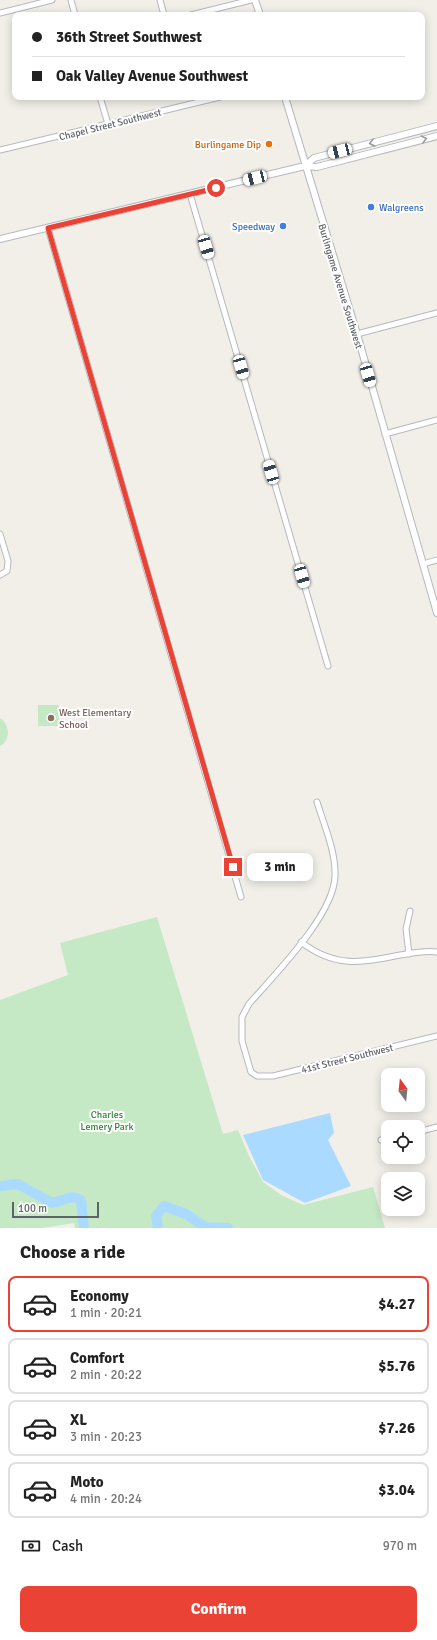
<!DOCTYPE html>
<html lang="en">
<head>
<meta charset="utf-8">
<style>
  body { margin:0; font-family:Signika,sans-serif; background:#f6f6f6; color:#222; height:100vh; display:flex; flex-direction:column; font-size:15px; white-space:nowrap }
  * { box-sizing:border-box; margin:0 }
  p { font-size:13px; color:#767676 }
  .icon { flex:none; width:22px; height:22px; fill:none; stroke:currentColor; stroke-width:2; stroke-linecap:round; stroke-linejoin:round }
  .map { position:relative; height:1228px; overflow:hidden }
  .panel { display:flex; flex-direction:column; background:#fff; flex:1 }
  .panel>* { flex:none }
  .hud { position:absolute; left:12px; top:12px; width:413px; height:88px; border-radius:8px; box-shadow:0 2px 10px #0003; display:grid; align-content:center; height:88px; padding:0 20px; background:#fff }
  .needle { width:26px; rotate:345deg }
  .tools { position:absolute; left:381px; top:1068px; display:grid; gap:8px }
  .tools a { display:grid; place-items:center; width:44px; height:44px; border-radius:8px; background:#fff; box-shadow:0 2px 10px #0003; font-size:20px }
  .scale { position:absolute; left:12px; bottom:10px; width:87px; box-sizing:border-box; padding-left:4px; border:2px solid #5f6368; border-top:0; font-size:11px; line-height:14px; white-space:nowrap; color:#5f6368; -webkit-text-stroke:3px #fff; paint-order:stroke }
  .end { position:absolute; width:18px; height:18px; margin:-9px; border:5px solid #ea4335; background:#fff; box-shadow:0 0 0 2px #fff }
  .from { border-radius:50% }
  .bubble { position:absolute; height:28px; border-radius:8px; background:#fff; box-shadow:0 2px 10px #0003; font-size:13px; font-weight:800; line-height:28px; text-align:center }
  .car { position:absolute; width:12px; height:24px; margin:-12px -6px; border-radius:5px; box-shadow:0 0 3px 1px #0007; background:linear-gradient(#fff 24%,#345 0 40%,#fff 0 76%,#345 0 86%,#fff 0) }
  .hud b { display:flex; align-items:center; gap:14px; height:38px; font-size:15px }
  .hud b+b { border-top:1px solid #e0e0e0 }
  .hud i { width:10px; height:10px; background:#222 }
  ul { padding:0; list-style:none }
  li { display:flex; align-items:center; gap:12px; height:56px; margin:0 8px 6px; padding:0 12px; border:2px solid #e0e0e0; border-radius:8px }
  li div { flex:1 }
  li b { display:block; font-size:15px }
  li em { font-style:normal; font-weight:800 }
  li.active { border-color:#ea4335 }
  li>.icon { width:36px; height:36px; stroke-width:1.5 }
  h2 { padding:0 20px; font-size:18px; line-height:48px }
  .pay { display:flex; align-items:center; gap:10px; height:44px; padding:0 20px; font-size:15px }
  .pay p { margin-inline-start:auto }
  .cta { display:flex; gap:8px; margin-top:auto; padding:8px 20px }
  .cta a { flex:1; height:46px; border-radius:8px; background:#ea4335; color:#fff; font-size:16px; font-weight:800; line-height:46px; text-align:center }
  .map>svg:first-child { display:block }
  .green { fill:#c5e8c5 }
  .water { fill:#aadaff }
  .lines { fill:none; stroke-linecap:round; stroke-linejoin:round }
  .river { stroke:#aadaff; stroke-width:10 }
  .minor-casing { stroke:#b5b8bc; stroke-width:7 }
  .tertiary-casing { stroke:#b5b8bc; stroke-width:8 }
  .minor { stroke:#fff; stroke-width:5 }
  .tertiary { stroke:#fff; stroke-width:6 }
  .oneway { stroke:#979a9d }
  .route { stroke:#ea4335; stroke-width:5 }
  .food-dot { fill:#e8710a; stroke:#fff; stroke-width:1.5 }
  .shop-dot { fill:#3f7fe0; stroke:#fff; stroke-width:1.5 }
  .education-dot { fill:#8d6e63; stroke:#fff; stroke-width:1.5 }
  .labels { text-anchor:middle; stroke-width:4; stroke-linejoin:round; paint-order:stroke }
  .street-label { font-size:10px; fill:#5f6368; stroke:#fff }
  .food-label { font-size:10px; fill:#c56008; stroke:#fff; text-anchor:end }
  .shop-label { font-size:10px; fill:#366cbe; stroke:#fff; text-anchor:start }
  .education-label { font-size:10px; fill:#785e54; stroke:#fff; text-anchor:start }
  .park-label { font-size:10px; fill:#348238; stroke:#fff }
</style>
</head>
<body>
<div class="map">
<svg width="437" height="1228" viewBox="0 0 437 1228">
  <rect width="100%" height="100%" fill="#f1efe8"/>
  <path class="green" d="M 38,705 L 59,705 L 59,726 L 38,726 Z
    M 0,718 C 10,724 11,741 0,746 Z
    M 157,917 L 223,1134 L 238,1130 L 249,1156 L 263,1182 L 281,1195 L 303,1205 L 373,1187 L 385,1228 L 75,1228 L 74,1223 L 42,1228 L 0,1228 L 0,1000 L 68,975 L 60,943 Z"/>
  <path class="water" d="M 330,1113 L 334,1133 L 328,1140 L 351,1186 L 305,1203 L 263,1180 L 243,1135 Z"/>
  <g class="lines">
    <path class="river" d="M 0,1186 L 18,1184 L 52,1203 L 73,1197 L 81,1200 L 84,1228
      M 158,1228 L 156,1216 L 164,1206 L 186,1214 L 205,1227 L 228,1228"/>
    <g class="minor-casing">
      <path id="minor" d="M 71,0 L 75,15
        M 160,0 L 164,15
        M 0,13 L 52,0
        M 191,15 L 251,0
        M 100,97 L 108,124
        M 0,150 L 220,97
        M 190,194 L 328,666
        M 48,228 L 241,897
        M 357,334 L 437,313
        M 385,434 L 437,420
        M 0,534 L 8,561 L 7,571 L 0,575
        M 423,564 L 437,560
        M 317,802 C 324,825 336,852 335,876 C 334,915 275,974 249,1004 L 242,1017 L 242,1041 L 251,1072 L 257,1076 L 273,1076 L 437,1036
        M 301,942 C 335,968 360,963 400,955 C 412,953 426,950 437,952
        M 409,954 L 406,929 L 410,911
        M 418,1132 L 437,1127
        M 381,1140 L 388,1139"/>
    </g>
    <g class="tertiary-casing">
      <path id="tertiary" d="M 255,0 L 260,15
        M 285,97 L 357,334 L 437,613
        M 305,166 L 314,158 L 437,126
        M 0,239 L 305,166 L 317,167 L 437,136"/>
    </g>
    <use href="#minor" class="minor"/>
    <use href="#tertiary" class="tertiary"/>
  </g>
  <defs><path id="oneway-chevron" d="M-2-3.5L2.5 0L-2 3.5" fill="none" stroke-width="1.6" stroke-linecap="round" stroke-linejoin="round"/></defs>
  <g class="oneway">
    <use href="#oneway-chevron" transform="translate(424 139) rotate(-14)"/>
    <use href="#oneway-chevron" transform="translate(372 143) rotate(166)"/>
  </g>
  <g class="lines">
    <path class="route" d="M 216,188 L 48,228 L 233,867"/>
  </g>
  <circle class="food-dot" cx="269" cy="144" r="4"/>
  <g class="shop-dot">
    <circle cx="371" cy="207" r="4"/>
    <circle cx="283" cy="226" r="4"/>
  </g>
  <circle class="education-dot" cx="51" cy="718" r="4"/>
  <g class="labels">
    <g class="street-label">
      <text transform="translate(110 124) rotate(-14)" y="4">Chapel Street Southwest</text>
      <text transform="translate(341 286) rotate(73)" y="4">Burlingame Avenue Southwest</text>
      <text transform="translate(347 1058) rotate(-14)" y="4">41st Street Southwest</text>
    </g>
    <g class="food-label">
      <text x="261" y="148">Burlingame Dip</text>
    </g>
    <g class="shop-label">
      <text x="379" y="211">Walgreens</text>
      <text x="275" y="230" text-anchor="end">Speedway</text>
    </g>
    <g class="education-label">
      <text x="59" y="716">West Elementary<tspan x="59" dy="12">School</tspan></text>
    </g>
    <g class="park-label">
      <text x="107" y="1118">Charles<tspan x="107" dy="12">Lemery Park</tspan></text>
    </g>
  </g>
</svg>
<div class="tools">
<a><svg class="needle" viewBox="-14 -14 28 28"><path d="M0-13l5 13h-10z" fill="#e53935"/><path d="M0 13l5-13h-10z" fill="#767676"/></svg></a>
<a><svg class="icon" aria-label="locate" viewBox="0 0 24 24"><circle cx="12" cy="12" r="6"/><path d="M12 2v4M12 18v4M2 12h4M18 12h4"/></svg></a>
<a><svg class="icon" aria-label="layers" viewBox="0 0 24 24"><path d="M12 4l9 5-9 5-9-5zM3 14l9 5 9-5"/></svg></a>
</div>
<div class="scale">100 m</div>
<i class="end from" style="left:216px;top:188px"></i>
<i class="end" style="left:233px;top:867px"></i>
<div class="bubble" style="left:247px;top:853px;width:66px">3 min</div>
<i class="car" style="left:340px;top:151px;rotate:256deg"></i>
<i class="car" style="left:255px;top:178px;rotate:256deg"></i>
<i class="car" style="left:206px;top:247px;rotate:164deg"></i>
<i class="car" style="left:241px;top:367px;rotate:164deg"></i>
<i class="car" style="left:368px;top:375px;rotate:164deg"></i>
<i class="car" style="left:271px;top:472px;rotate:344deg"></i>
<i class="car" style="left:302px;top:576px;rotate:164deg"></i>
<div class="hud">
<b><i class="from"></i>36th Street Southwest</b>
<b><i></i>Oak Valley Avenue Southwest</b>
</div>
</div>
<section class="panel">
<h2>Choose a ride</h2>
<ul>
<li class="active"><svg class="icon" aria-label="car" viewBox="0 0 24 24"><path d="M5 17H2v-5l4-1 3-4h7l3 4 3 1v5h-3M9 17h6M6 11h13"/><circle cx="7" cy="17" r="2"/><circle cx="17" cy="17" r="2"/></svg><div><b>Economy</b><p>1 min · 20:21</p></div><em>$4.27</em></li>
<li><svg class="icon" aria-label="car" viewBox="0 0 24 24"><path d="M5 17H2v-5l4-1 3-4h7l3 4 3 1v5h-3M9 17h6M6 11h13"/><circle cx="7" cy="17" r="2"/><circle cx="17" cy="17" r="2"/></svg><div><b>Comfort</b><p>2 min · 20:22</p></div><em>$5.76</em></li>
<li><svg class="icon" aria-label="car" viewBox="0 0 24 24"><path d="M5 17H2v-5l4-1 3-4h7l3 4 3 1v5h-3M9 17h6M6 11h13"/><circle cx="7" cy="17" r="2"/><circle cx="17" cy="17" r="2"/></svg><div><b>XL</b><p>3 min · 20:23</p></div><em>$7.26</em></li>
<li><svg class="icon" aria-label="car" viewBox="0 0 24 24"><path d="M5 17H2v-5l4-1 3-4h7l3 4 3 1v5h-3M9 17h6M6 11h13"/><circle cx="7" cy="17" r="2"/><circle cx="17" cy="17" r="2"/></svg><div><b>Moto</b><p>4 min · 20:24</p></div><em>$3.04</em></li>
</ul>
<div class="pay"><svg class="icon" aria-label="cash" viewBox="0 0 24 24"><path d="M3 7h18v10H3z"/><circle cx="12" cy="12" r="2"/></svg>Cash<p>970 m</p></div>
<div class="cta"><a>Confirm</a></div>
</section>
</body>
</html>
